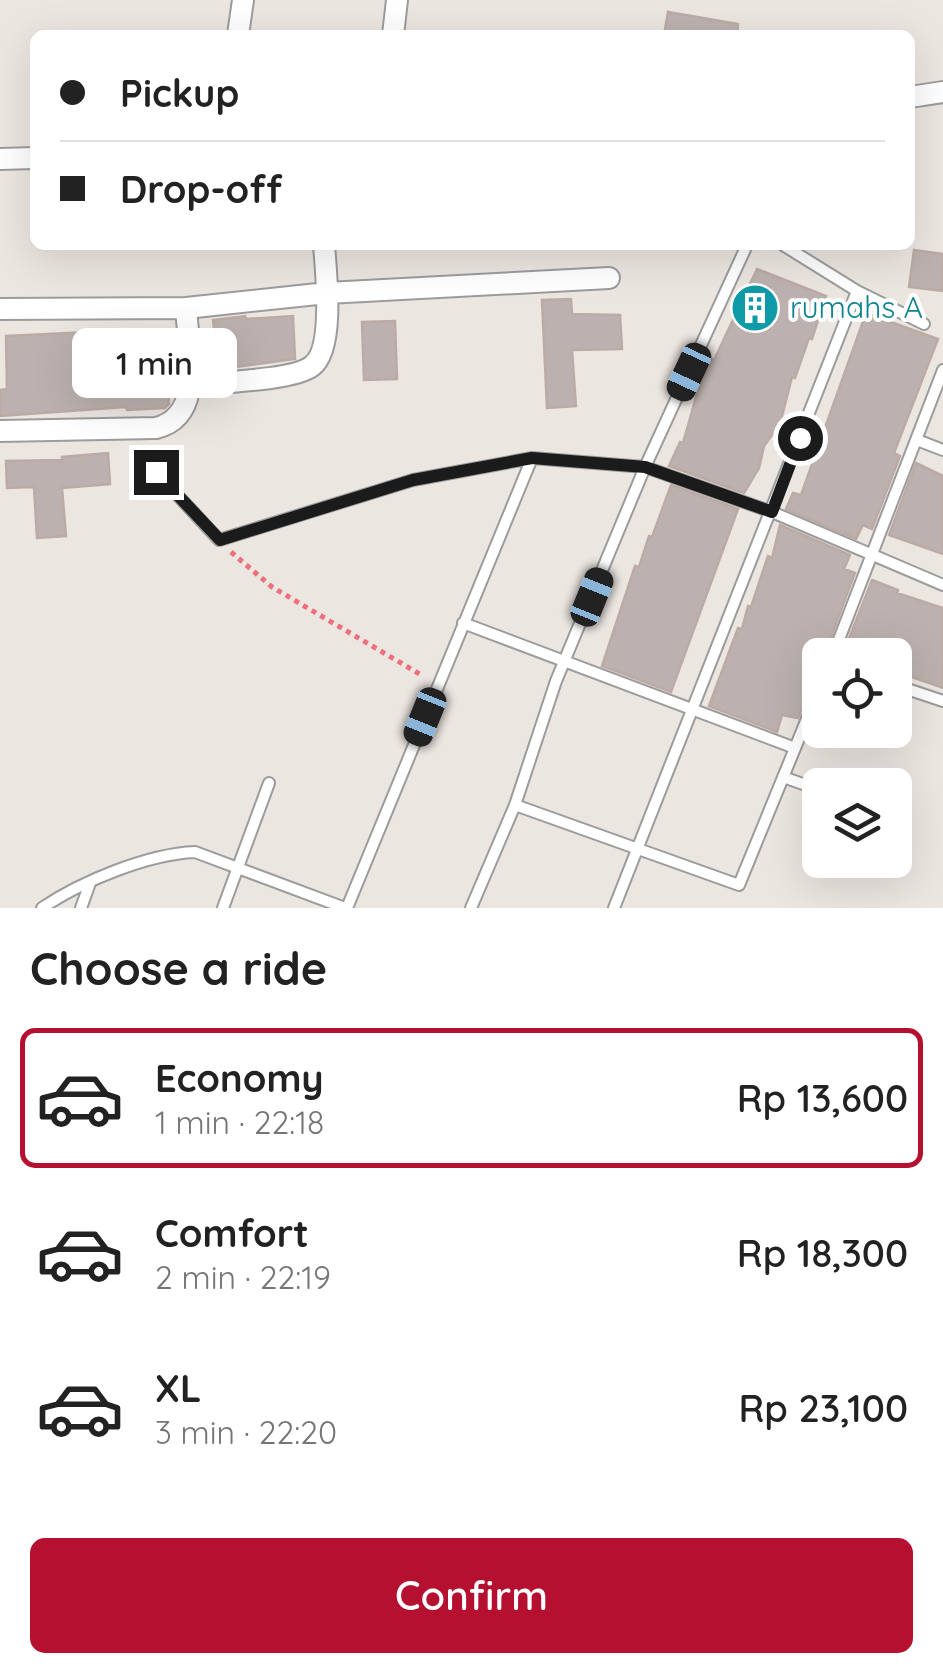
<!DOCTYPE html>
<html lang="en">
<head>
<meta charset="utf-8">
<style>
  body { margin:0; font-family:Quicksand,sans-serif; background:#f2f2f2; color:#222; height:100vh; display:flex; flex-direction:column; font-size:38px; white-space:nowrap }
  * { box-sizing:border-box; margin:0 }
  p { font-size:32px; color:#767676 }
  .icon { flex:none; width:55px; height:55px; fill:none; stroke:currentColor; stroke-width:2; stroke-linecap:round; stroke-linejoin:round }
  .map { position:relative; height:908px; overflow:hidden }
  .panel { display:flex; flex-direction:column; background:#fff; flex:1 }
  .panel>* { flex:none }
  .banner { position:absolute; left:30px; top:30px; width:885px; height:220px; border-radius:15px; box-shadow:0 10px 40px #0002; display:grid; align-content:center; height:220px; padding:0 30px; background:#fff }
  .tools { position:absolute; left:802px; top:638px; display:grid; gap:20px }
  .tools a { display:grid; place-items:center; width:110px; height:110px; border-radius:15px; background:#fff; box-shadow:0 10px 40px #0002; font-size:50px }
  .end { position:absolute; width:45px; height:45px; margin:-22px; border:12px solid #1b1b1b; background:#fff; box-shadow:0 0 0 5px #fff }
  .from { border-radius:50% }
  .bubble { position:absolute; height:70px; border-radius:15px; background:#fff; box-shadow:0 10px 40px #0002; font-size:32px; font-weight:600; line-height:70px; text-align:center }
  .car { position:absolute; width:30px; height:60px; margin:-30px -15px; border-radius:12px; box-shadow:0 0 8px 2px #0007; background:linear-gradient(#222 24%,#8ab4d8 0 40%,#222 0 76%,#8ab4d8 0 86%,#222 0) }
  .banner b { display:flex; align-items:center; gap:35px; height:95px; font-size:38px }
  .banner b+b { border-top:2px solid #e0e0e0 }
  .banner i { width:25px; height:25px; background:#222 }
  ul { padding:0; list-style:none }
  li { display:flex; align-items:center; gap:30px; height:140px; margin:0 20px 15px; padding:0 10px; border:5px solid transparent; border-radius:15px }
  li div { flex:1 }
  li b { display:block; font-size:38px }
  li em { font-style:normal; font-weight:600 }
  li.active { border-color:#b61031 }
  li>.icon { width:90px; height:90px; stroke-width:1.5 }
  h2 { padding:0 30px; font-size:45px; line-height:120px }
  .action { display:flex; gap:20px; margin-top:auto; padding:20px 30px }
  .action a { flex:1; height:115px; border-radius:15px; background:#b61031; color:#fff; font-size:40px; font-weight:600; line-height:115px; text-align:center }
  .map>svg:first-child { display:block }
  .building { fill:#bcb1ae; stroke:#bcaba5; stroke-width:2.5 }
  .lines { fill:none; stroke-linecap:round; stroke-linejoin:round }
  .lane-casing { stroke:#9c9c9c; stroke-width:14 }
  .street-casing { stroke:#9c9c9c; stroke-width:24 }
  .path { stroke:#ee707d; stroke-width:5; stroke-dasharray:5 5; stroke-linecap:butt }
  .lane { stroke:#fff; stroke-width:10 }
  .street { stroke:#fff; stroke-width:20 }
  .route { stroke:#1b1b1b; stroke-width:12 }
  .labels { text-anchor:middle; stroke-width:8; stroke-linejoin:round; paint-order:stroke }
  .culture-label { font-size:30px; fill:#0d838f; stroke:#fff; text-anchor:start }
</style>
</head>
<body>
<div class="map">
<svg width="943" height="908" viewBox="0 0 943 908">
  <rect width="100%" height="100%" fill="#ece6e1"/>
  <path class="building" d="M 668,12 L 738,24 L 737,35 L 664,35 Z
    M 914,250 L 943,254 L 943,291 L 909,287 Z
    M 757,269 L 826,296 L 812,339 L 809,338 L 795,378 L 792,377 L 780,424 L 764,446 L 759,468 L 744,493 L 669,466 L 680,442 L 683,443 L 700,383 L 712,359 L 714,360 Z
    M 571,299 L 572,314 L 620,315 L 622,349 L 572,350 L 576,406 L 547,408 L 542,300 Z
    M 866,313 L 938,339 L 894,453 L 900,456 L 872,529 L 863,525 L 856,539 L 786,509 L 793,493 L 801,495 Z
    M 245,316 L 246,319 L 293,316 L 295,359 L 219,369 L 213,320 Z
    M 395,321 L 397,379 L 364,380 L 362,322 Z
    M 111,331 L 111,335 L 167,333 L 169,404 L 165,408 L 127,410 L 126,407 L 0,416 L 0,390 L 7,389 L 6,336 Z
    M 108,453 L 110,484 L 62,488 L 66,536 L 37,538 L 34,487 L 7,488 L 6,461 L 62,460 L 62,457 Z
    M 916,463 L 943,476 L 943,554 L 889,535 Z
    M 671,485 L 738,509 L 671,692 L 602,666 L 635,566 L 639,567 L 649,536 L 652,537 Z
    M 780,525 L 850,555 L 844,569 L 855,573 L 828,645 L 820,642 L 820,678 L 812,684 L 798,718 L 782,715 L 777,732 L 709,706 L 738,628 L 742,629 L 748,606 L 751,607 L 768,556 L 772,558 Z
    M 872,580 L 898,590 L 897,593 L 943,608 L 943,688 L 895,671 L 895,655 L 854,655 L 844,651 Z"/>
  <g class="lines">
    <g class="lane-casing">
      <path id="lane" d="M 783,245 L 857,291 L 924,324
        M 917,440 L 943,450
        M 156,472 L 219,540 L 413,480 L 532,458 L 645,467 L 772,512 L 943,585
        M 463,623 L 795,748
        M 833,655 L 943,370
        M 895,685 L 943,701
        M 783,777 L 820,790
        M 515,805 L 739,885 L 820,687
        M 42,908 C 82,881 148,854 195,852 L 345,908
        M 81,908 L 90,883
        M 223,908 L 269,783
        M 347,908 L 532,458
        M 471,908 L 515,805 L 556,681 L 645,467 L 747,245
        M 614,908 L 857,291"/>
    </g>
    <g class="street-casing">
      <path id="street" d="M 238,35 L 243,0
        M 393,35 L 397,0
        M 910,97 L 943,92
        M 0,159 L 35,158
        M 0,309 L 186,308 L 327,293 L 609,278
        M 189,385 C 216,382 293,381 312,366 C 335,349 326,272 324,245
        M 0,431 L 156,428 C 206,416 188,347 186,308"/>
    </g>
    <path class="path" d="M 231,552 L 272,587 L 423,676"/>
    <use href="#lane" class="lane"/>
    <use href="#street" class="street"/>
  </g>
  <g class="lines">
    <path class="route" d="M 156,472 L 220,540 L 413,480 L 532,458 L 645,467 L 772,512 L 800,438"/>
  </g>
  <defs>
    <g id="building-disc" transform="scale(2.5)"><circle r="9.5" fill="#0f9aa8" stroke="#fff"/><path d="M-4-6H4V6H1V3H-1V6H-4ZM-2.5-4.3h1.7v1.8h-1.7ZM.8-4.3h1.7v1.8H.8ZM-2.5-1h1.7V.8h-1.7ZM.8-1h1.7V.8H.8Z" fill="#fff"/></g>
  </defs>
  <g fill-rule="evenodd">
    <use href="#building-disc" x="755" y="308"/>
  </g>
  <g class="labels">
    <g class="culture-label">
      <text x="790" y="318">rumahs A</text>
    </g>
  </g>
</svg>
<div class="tools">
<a><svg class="icon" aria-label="locate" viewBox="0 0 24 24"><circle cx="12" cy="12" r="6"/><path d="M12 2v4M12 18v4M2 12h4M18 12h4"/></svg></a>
<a><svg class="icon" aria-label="layers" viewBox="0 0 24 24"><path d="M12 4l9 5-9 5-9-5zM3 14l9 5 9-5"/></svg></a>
</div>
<i class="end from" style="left:800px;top:438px"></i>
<i class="end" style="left:156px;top:472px"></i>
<div class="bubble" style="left:72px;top:328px;width:165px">1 min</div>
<i class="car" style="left:689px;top:372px;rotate:205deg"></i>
<i class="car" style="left:592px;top:597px;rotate:22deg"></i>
<i class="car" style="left:425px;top:717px;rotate:202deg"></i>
<div class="banner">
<b><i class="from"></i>Pickup</b>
<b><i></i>Drop-off</b>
</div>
</div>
<section class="panel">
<h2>Choose a ride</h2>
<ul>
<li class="active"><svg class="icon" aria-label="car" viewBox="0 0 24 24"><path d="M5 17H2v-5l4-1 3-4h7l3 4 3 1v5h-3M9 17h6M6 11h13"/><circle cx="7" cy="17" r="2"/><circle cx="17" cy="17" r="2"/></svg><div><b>Economy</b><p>1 min · 22:18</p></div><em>Rp 13,600</em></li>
<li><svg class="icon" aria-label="car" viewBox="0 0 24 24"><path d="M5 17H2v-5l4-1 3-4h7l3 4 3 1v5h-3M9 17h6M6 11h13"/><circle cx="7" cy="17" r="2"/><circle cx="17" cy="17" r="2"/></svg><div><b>Comfort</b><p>2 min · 22:19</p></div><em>Rp 18,300</em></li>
<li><svg class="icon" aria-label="car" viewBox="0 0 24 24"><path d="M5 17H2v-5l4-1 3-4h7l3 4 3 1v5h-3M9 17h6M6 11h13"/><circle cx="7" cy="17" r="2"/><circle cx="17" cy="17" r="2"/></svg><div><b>XL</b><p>3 min · 22:20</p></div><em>Rp 23,100</em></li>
</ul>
<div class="action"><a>Confirm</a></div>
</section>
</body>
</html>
